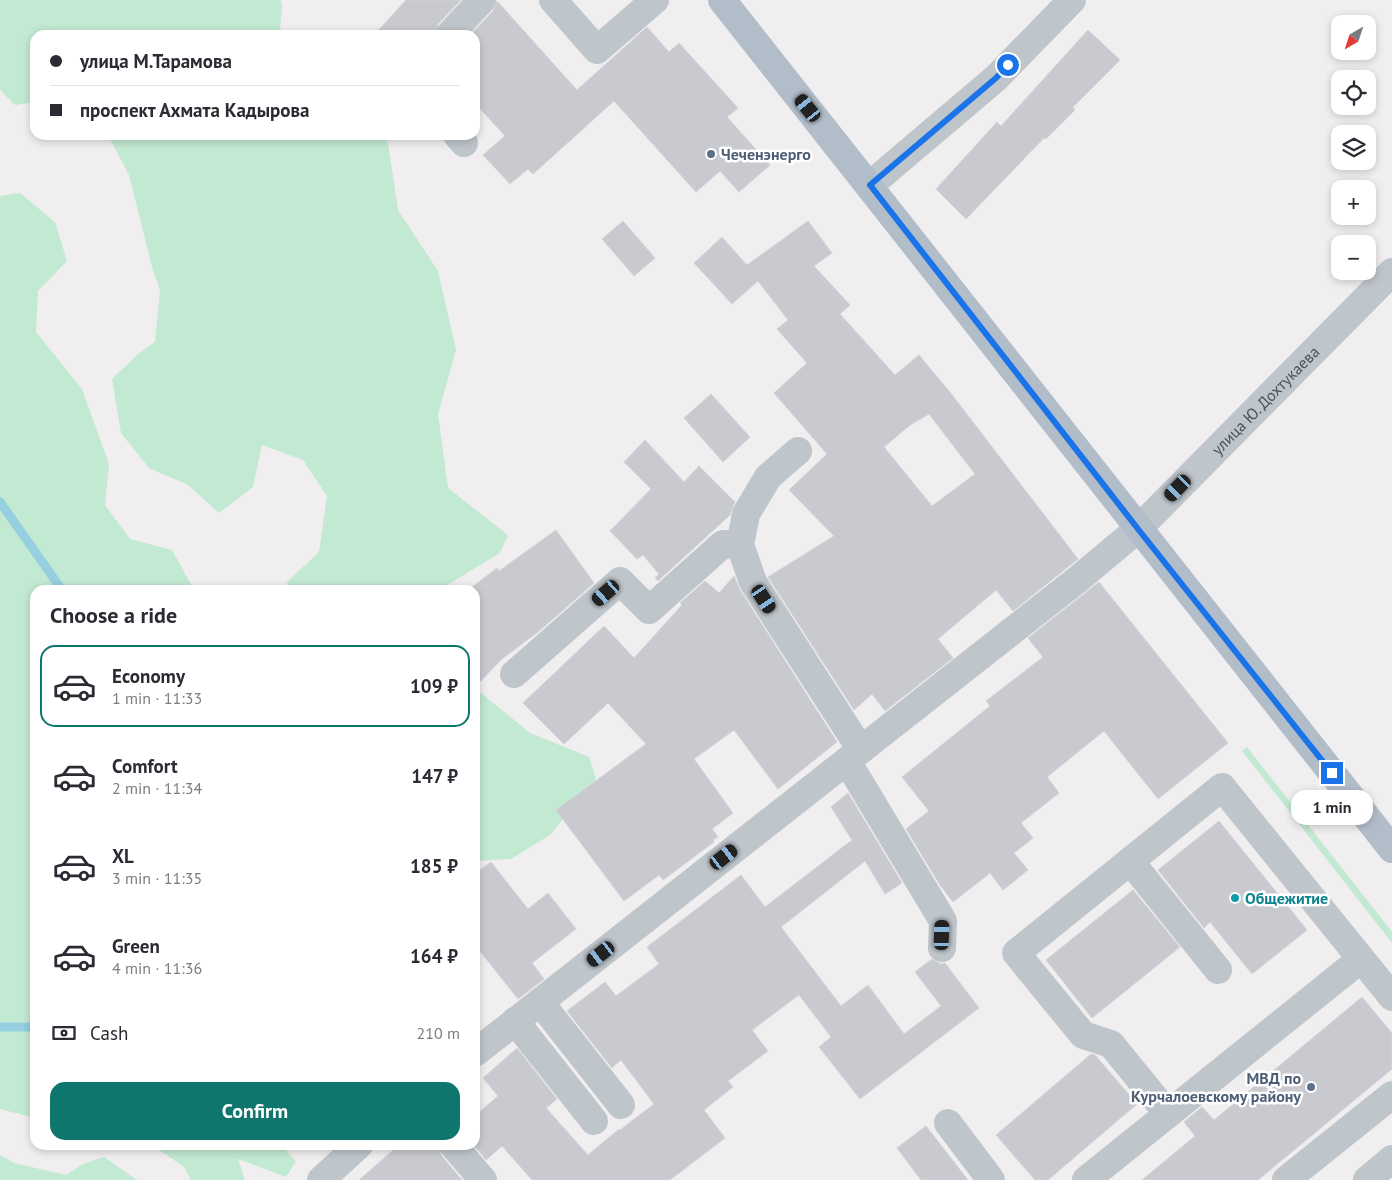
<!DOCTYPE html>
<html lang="en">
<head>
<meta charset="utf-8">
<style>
  body { margin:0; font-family:"PT Sans",sans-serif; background:#f2f2f3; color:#2b2b33; height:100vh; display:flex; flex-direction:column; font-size:19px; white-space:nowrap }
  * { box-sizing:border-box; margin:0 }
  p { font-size:16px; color:#7c7c81 }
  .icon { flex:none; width:28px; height:28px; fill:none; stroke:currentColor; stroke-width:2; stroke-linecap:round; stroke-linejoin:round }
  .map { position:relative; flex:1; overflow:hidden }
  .panel { position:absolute; left:30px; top:585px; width:450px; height:565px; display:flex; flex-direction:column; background:#fff; border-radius:15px; box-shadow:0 2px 8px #0003 }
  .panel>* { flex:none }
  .banner { position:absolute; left:30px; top:30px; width:450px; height:110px; border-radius:15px; box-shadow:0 2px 8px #0003; display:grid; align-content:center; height:110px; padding:0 20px; background:#fff }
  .needle { width:32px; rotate:219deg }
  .fabs { position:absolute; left:1331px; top:15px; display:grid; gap:10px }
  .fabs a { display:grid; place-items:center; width:45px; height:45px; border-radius:10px; background:#fff; box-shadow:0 2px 8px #0003; font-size:25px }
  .end { position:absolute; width:22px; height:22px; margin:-11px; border:6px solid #1a73e8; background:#fff; box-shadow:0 0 0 2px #fff }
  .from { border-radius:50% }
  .bubble { position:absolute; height:35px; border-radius:15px; background:#fff; box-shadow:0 2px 8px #0003; font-size:16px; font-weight:700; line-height:35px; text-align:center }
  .car { position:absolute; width:15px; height:30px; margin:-15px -8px; border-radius:6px; box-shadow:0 0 4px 1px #0007; background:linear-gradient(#222 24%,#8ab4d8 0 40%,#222 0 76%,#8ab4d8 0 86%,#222 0) }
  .banner b { display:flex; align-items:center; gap:18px; height:48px; font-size:19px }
  .banner b+b { border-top:1px solid #e1e1e2 }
  .banner i { width:12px; height:12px; background:#2b2b33 }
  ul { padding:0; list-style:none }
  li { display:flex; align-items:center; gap:15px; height:82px; margin:0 10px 8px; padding:0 10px; border:2px solid transparent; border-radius:15px }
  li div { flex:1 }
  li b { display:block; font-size:19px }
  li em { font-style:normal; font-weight:700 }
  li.selected { border-color:#0f766e }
  li>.icon { width:45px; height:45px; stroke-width:1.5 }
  h2 { padding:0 20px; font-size:22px; line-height:60px }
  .pay { display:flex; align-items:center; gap:12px; height:55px; padding:0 20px; font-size:19px }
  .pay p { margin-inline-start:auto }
  .cta { display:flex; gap:10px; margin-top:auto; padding:10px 20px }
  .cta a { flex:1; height:58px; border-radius:15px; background:#0f766e; color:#fff; font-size:20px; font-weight:700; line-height:58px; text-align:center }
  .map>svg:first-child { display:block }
  .green { fill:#c2e9d2 }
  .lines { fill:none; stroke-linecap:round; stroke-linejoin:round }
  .stream { stroke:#95cfe0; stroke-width:9 }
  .building { fill:#c9cad0; stroke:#d3d4d9; fill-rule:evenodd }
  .minor { stroke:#bec5cb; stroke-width:28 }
  .major { stroke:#b1bdc9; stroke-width:28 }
  .route { stroke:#1a73e8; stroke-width:6 }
  .service-dot { fill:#5c6f8a; stroke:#fff; stroke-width:2 }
  .culture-dot { fill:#0f9aa8; stroke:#fff; stroke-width:2 }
  .labels { text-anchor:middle; stroke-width:5; stroke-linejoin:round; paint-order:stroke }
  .service-label { font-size:16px; font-weight:bold; fill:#4e5e75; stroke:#fff; text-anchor:start }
  .street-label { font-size:16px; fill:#495159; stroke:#fff }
  .culture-label { font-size:16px; font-weight:bold; fill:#0d838f; stroke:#fff; text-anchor:start }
</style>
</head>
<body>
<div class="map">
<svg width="1392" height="1180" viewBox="0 0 1392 1180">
  <rect width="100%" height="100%" fill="#f0eeee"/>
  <path class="green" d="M 0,0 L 281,0 L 282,7 L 280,31 L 283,35 L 35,35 L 35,102 L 15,105 L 0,90 Z
    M 108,135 L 381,135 L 388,143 L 398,210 L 438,271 L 456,350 L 438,414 L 448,488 L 508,535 L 500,553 L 439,590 L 290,590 L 287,582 L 319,552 L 327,496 L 303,460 L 262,445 L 253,487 L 219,513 L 188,485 L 149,468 L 121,433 L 112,379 L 137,355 L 155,342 L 160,290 L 152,267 L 129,175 Z
    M 20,193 L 55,222 L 67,261 L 38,291 L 36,332 L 82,389 L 109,464 L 105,505 L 130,539 L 172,550 L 194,590 L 35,590 L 35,1118 L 0,1109 L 0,196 Z
    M 475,688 L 530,733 L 589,757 L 596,779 L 550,835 L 511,859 L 478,861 L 475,863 Z
    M 1247,747 L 1392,932 L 1392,943 L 1242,751 Z
    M 152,1145 L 282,1145 L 296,1162 L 286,1177 L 238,1159 L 245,1180 L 191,1180 L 184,1167 Z
    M 0,1155 L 14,1163 L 66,1175 L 83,1164 L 104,1157 L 137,1180 L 0,1180 Z"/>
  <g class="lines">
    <path class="stream" d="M 0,502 L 62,590
      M 0,1027 L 35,1027"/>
  </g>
  <path class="building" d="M 406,0 L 461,0 L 438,24 L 434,35 L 374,35 Z
    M 497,1 L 577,90 L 647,27 L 669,52 L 679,43 L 738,108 L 727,117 L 770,165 L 739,192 L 720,171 L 696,192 L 614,101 L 533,174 L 528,169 L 510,184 L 483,155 L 505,136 L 475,103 L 475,35 L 470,35 L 493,11 Z
    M 1088,30 L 1120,60 L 1073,107 L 1075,110 L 1046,139 L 1044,138 L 966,219 L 936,189 L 997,122 L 1001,126 Z
    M 623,221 L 655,258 L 634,276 L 602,239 Z
    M 808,221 L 832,253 L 814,266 L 850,305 L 840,314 L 895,375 L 919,355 L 953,396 L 1078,559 L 1013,611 L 996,590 L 938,639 L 953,658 L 885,711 L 872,694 L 854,710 L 768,577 L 834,536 L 789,490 L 827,454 L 774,393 L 807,363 L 777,329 L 788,320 L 758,281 L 732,304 L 694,263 L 722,237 L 747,265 ZM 929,414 L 975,474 L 932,506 L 884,447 L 910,425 Z
    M 711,394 L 750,437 L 723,462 L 684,418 Z
    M 645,440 L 684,482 L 699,466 L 735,502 L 730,515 L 658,581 L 655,578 L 659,574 L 643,555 L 637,559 L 610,531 L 651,489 L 624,462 Z
    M 556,530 L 594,583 L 538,632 L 502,659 L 475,687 L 475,590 L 468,590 L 497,568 L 499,571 Z
    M 734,576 L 740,590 L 837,742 L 778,789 L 734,730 L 694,759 L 733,813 L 712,829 L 718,837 L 713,840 L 714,842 L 663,880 L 659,875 L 624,901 L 556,810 L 646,744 L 608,703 L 564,744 L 523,703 L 604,626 L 634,658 L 682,605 L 680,603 L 705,581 L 719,593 Z
    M 1099,582 L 1228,743 L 1158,799 L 1104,731 L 1047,777 L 1059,793 L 1021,823 L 1033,838 L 1014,853 L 1028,870 L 1003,890 L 990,873 L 953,902 L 940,885 L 906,829 L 929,811 L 902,777 L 990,706 L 986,701 L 1043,657 L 1028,638 Z
    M 848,793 L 902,883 L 885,894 L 865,861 L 781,927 L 841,1006 L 868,985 L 904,1034 L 941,1006 L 915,972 L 932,959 L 941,964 L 945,963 L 979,1008 L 860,1099 L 819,1047 L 831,1037 L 799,995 L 752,1030 L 768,1051 L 728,1081 L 733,1087 L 704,1110 L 725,1138 L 670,1180 L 532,1180 L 502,1146 L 486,1160 L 474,1145 L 475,1145 L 475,1116 L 498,1096 L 483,1078 L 517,1048 L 557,1099 L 546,1108 L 588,1155 L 619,1129 L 620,1130 L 654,1104 L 621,1060 L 612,1068 L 567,1011 L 605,982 L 616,996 L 659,964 L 647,947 L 741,875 L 765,907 L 852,840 L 831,807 Z
    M 1219,821 L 1307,930 L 1252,974 L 1210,922 L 1204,928 L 1158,870 Z
    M 491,862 L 528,909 L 548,893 L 576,929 L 532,963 L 544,979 L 518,999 L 475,945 L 475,874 Z
    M 1133,890 L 1180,947 L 1092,1018 L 1046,960 Z
    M 1362,997 L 1392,1033 L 1392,1069 L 1258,1180 L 1142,1180 L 1195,1136 L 1184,1122 L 1202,1107 L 1214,1120 Z
    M 1091,1054 L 1095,1055 L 1137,1104 L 1048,1180 L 1035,1180 L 996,1135 Z
    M 926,1126 L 968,1180 L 921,1180 L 897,1148 Z
    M 399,1145 L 438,1145 L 441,1155 L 462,1180 L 359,1180 Z"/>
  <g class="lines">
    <g class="minor">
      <path d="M 553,0 L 597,50 L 655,0"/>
      <path d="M 449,35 L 482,0"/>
      <path d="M 457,135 L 464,143"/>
      <path d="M 870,185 L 996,78 L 1072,0"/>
      <path d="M 798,451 L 768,477 L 746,514 L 740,545 L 753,582 L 861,750"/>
      <path d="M 514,674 L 620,581 L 649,610 L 723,544 L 740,545"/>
      <path d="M 847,761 L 943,921 L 942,948"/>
      <path d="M 1130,861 L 1218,970"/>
      <path d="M 540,1002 L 621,1105"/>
      <path d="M 515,1021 L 594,1121"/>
      <path id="s1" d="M 475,1053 L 1077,580 L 1138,529 L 1392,272"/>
      <path d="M 1168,1114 L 1111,1044 L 1083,1035 L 1016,953 L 1222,787 L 1392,997"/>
      <path d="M 948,1123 L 991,1180"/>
      <path d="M 453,1145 L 483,1180"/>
      <path d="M 321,1180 L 359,1145"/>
      <path d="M 1086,1180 L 1361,959"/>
      <path d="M 1286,1180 L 1392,1095"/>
      <path d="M 1367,1180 L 1392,1159"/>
    </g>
    <path class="major" d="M 722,0 C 947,282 1168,567 1392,849"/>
  </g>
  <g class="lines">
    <path class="route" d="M 1008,65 L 996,78 L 870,185 L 1138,529 L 1332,773"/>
  </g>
  <g class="service-dot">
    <circle cx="711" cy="154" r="5"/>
    <circle cx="1311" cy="1087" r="5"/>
  </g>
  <circle class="culture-dot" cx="1235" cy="898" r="5"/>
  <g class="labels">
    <g class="service-label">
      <text x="721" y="160">Чеченэнерго</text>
      <text x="1301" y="1084" text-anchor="end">МВД по<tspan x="1301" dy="18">Курчалоевскому району</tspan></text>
    </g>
    <g class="street-label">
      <text dy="6" stroke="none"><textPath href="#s1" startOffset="1026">улица Ю. Дохтукаева</textPath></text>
    </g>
    <g class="culture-label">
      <text x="1245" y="904">Общежитие</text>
    </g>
  </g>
</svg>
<div class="fabs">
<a><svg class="needle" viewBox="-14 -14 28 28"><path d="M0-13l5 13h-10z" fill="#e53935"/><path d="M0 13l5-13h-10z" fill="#7c7c81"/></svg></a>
<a><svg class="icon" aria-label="locate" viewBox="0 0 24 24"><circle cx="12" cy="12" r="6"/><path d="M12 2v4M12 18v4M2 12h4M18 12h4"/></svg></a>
<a><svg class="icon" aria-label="layers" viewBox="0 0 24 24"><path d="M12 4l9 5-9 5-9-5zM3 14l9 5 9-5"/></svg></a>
<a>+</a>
<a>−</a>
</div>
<i class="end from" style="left:1008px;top:65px"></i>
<i class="end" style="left:1332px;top:773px"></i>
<div class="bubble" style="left:1291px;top:790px;width:82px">1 min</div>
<i class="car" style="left:808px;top:108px;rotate:321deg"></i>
<i class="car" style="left:1178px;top:488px;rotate:224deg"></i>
<i class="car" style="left:606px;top:593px;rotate:229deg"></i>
<i class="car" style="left:764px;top:599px;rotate:147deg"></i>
<i class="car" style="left:724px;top:857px;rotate:52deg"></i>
<i class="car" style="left:942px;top:935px;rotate:2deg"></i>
<i class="car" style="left:601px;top:954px;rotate:232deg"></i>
<div class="banner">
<b><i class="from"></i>улица М.Тарамова</b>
<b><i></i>проспект Ахмата Кадырова</b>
</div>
<section class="panel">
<h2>Choose a ride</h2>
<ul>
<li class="selected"><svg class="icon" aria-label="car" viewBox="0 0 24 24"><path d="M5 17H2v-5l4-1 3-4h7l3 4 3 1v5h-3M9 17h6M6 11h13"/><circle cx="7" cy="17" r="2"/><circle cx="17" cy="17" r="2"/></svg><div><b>Economy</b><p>1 min · 11:33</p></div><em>109 ₽</em></li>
<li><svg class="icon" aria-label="car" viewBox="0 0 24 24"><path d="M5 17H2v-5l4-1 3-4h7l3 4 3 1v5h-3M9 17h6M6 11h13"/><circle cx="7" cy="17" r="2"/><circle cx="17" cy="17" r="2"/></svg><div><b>Comfort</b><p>2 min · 11:34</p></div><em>147 ₽</em></li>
<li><svg class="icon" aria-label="car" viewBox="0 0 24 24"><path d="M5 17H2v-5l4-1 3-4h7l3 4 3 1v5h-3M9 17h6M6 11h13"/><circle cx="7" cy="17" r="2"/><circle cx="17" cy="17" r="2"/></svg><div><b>XL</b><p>3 min · 11:35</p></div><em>185 ₽</em></li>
<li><svg class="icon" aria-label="car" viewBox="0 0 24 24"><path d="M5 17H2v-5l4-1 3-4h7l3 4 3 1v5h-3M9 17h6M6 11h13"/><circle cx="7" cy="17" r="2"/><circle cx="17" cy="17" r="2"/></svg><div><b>Green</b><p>4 min · 11:36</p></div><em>164 ₽</em></li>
</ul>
<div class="pay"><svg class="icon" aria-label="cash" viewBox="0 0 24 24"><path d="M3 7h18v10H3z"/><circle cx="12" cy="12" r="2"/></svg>Cash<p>210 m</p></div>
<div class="cta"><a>Confirm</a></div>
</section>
</div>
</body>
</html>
